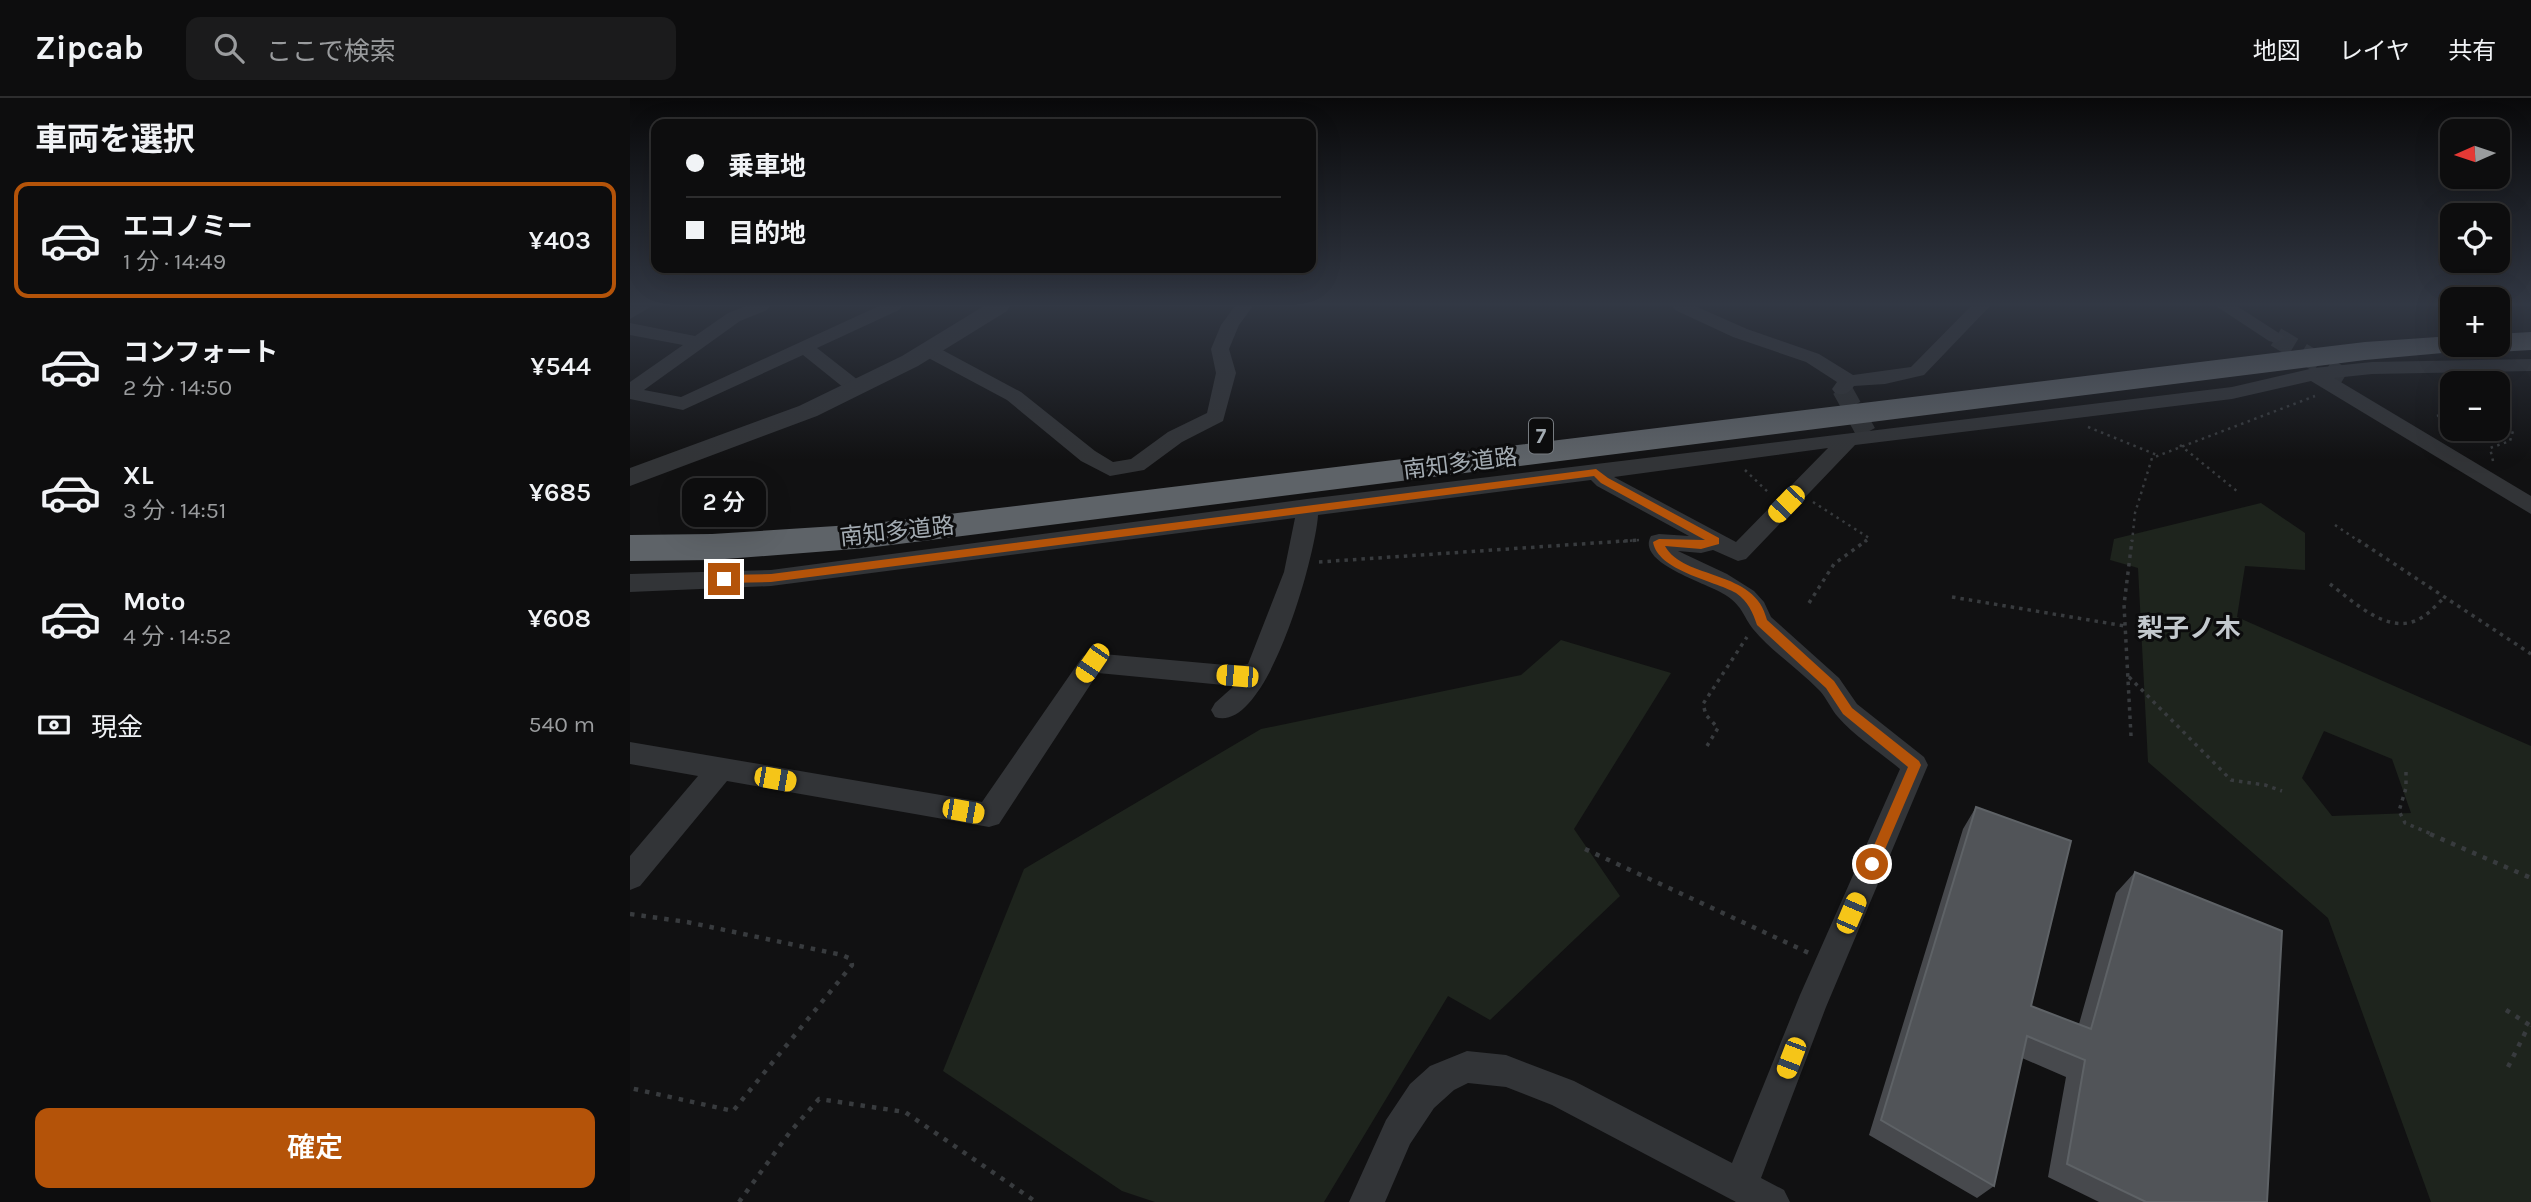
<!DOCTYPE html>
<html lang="ja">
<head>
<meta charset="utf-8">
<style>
  body { margin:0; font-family:Karla,"Noto Sans JP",sans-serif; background:#1b1b1c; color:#f1f3f6; height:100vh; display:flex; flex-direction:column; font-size:26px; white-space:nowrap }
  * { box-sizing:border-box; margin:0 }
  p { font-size:23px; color:#9a9c9e }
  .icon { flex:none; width:38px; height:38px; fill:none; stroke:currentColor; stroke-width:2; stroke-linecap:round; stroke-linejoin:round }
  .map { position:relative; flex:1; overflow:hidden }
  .sheet { display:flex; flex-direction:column; background:#0d0d0e; width:630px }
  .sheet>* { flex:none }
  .guide { position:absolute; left:21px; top:21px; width:665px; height:154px; border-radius:14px; box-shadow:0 7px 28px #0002,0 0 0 2px #2d2d2e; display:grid; align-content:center; height:154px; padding:0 35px; background:#0d0d0e }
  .needle { width:46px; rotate:267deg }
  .tools { position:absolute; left:1810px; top:21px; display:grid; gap:14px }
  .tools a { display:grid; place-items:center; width:70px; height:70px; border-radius:14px; background:#0d0d0e; box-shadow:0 7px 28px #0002,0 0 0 2px #2d2d2e; font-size:35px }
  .end { position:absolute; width:32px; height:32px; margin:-16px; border:9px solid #b45309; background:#fff; box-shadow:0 0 0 4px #fff }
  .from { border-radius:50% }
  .bubble { position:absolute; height:49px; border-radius:14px; background:#0d0d0e; box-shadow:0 7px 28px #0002,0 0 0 2px #2d2d2e; font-size:23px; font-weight:600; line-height:49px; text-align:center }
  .car { position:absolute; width:21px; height:42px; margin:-21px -10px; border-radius:9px; box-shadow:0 0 5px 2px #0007; background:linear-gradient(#f5c518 24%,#345 0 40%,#f5c518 0 76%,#345 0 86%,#f5c518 0) }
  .guide b { display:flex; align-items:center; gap:24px; height:66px; font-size:26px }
  .guide b+b { border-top:2px solid #2d2d2e }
  .guide i { width:18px; height:18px; background:#f1f3f6 }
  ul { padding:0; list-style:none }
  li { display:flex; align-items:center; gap:21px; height:116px; margin:0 14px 10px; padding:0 21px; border:4px solid transparent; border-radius:14px }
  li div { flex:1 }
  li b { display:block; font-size:26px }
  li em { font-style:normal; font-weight:600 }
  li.on { border-color:#b45309 }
  li>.icon { width:63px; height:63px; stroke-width:1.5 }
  h2 { padding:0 35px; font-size:32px; line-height:84px }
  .pay { display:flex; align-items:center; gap:18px; height:77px; padding:0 35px; font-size:26px }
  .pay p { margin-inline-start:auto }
  .cta { display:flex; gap:14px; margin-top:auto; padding:14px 35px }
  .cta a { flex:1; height:80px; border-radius:14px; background:#b45309; color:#fff; font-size:28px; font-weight:600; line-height:80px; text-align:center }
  header { display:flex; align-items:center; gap:42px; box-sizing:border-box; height:98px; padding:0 35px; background:#0d0d0e; border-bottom:2px solid #2d2d2e }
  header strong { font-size:33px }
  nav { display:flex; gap:38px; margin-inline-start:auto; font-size:24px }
  .search { width:490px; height:63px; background:#1b1b1c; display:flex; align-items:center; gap:18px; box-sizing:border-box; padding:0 24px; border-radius:14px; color:#9a9c9e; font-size:26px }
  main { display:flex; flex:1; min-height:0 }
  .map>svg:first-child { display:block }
  .green { fill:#1e241d; fill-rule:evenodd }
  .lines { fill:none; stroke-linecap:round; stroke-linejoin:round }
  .minor-tunnel { stroke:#2e3032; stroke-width:20; stroke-dasharray:20 10; stroke-linecap:butt }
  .path-far2 { stroke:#383b3e; stroke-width:2.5; stroke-dasharray:2.5 4.5; stroke-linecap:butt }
  .path-far1 { stroke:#383b3e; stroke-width:3.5; stroke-dasharray:3.5 5; stroke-linecap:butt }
  .path { stroke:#383b3e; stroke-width:4.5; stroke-dasharray:4.5 7; stroke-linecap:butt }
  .minor { fill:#323437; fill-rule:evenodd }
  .tertiary { fill:#323437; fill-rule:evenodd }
  .motorway { fill:#5e6368; fill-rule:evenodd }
  .wall { fill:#47494d }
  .building { fill:#515458; stroke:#5e6266; stroke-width:2 }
  .route { fill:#b45309 }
  .labels { text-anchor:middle; stroke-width:6; stroke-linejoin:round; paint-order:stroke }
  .shield { fill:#0c0c0d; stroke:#767b80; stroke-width:2 }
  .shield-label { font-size:21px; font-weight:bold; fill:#a3abb2 }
  .street-label { font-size:23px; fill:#a3abb2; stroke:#0c0c0d }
  .quarter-label { font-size:26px; font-weight:bold; fill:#c3c9ce; stroke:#0c0c0d }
</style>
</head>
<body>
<header>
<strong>Zipcab</strong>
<div class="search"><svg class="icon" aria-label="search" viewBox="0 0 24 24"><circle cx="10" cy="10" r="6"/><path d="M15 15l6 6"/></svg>ここで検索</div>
<nav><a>地図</a><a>レイヤ</a><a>共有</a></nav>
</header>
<main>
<section class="sheet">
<h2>車両を選択</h2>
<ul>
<li class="on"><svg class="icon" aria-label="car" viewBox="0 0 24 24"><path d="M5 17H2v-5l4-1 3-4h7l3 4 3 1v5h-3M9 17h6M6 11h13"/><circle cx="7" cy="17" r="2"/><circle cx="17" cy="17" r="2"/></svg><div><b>エコノミー</b><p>1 分 · 14:49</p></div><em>¥403</em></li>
<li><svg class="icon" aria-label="car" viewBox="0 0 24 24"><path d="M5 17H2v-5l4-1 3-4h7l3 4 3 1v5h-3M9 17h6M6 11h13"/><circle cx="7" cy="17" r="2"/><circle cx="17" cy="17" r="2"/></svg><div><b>コンフォート</b><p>2 分 · 14:50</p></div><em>¥544</em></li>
<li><svg class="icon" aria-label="car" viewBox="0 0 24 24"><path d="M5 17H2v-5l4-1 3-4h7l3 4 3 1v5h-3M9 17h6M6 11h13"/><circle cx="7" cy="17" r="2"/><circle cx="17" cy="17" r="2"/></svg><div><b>XL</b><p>3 分 · 14:51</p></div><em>¥685</em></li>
<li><svg class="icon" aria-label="car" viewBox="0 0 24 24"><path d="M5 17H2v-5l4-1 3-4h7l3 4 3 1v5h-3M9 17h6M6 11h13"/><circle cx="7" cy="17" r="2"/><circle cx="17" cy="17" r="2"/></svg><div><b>Moto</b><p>4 分 · 14:52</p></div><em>¥608</em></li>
</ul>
<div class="pay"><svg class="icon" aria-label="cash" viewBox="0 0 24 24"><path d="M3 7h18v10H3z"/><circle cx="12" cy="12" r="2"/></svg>現金<p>540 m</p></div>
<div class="cta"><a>確定</a></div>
</section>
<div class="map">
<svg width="1901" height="1104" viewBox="0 0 1901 1104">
  <rect width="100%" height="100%" fill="#111112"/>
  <path class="green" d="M 1631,405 L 1675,435 L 1675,472 L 1615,468 L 1607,519 L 1901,648 L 1901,1104 L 1801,1104 L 1698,820 L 1518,664 L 1508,470 L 1480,462 L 1484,441 ZM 1694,633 L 1762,661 L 1781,715 L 1702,718 L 1672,680 Z
    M 931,542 L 1041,575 L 944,731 L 990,798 L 860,922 L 818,898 L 694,1104 L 525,1104 L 492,1093 L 313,973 L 394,771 L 631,631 L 891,577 Z"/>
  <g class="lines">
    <path class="minor-tunnel" d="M 1646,239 L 1714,280
      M 1212,291 L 1238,338"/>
    <path class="path-far2" d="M 1807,318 L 1822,313
      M 1458,329 L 1527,357
      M 1550,347 L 1608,394
      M 1863,363 L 1860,350 L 1880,343 L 1883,333 L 1867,318
      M 1115,372 L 1140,396
      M 1183,404 L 1239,440 L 1234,444
      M 1705,427 L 1730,444
      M 986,444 L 1009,442
      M 1502,444 L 1505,415 L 1522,360 L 1685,298"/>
    <path class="path-far1" d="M 1728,442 L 1901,556
      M 689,464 L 1009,442
      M 1700,486 C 1723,503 1758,538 1789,521 C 1799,516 1807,506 1815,499
      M 1322,499 L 1495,528
      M 1179,505 L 1204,466 L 1237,442
      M 1499,579 L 1601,682 L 1635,687 L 1652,693
      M 1501,638 L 1494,507 L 1502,442
      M 1077,648 L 1088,630 L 1076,617 L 1073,606 L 1117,539
      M 1776,674 L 1776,690 L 1769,713 L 1775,725 L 1804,737"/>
    <path class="path" d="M 1800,736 L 1901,780
      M 955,751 L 1179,855
      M 0,816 L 57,824 L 212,857 L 221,861 L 222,867 L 103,1013 L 0,990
      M 1876,912 L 1901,928
      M 1878,969 L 1899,927
      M 109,1104 L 160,1034 L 189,1001 L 275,1014 L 406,1104"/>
    <path class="minor" d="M 0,208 L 22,208 L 0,221 Z
      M 116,208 L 140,208 L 137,212 L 110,223 L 14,292 L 51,299 L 249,208 L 272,208 L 269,212 L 187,250 L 233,286 L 236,290 L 233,294 L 219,294 L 173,257 L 53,312 L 0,301 L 0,284 L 53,247 L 0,237 L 0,225 L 65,238 L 98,215 Z
      M 605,208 L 623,208 L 609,227 L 599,251 L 606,275 L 593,323 L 552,344 L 514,372 L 480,378 L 451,363 L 377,302 L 291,256 L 289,252 L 298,246 L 305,248 L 391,294 L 465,353 L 483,364 L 501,361 L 538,334 L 577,315 L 586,275 L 581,251 L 591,227 Z
      M 1042,208 L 1065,208 L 1117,231 L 1189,256 L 1223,277 L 1281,269 L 1341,208 L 1360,208 L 1294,277 L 1255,286 L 1224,288 C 1218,296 1214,298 1205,295 L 1202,291 L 1207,284 L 1176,264 L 1103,239 L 1045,212 Z
      M 1586,208 L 1607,208 L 1655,239 L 1646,245 L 1639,243 Z
      M 1901,261 L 1901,273 L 1742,276 L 1704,280 L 1901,398 L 1901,416 L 1681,283 L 1602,301 L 1225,347 L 1116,461 L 1108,463 L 1083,452 L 1071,455 L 1048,453 L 1097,476 L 1124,493 L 1134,504 L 1141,519 L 1209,580 L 1227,606 L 1294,659 L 1298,667 L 1196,909 L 1131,1080 L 1154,1092 L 1160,1104 L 1106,1104 L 922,1007 L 876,989 L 838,985 L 824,992 L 804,1010 L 780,1046 L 755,1104 L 719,1104 L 756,1022 L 780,986 L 800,968 L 837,953 L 876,957 L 944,983 L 1102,1065 L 1170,897 L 1270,671 C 1250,654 1225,639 1208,619 C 1201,611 1197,601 1190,593 C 1169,571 1142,554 1123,531 C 1113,518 1113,509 1097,498 C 1079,485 1005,466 1021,438 L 1029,436 L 1059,438 L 967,388 L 961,382 L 688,417 C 686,456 637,637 585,619 L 581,612 L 585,605 L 604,588 L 468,575 L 369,726 L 359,729 L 97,683 L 10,788 L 0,792 L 0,758 L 68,678 L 0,666 L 0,644 L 352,704 L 453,558 L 462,555 L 607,568 L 618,566 L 654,474 L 665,420 L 141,488 L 0,494 L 0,476 L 141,472 L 677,401 L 1602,289 L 1684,270 L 1742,264 ZM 1198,350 L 1106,444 L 984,379 Z"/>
    <path class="tertiary" d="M 354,208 L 380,208 L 377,213 L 288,268 L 187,318 L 0,388 L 0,370 L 169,308 L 272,258 Z"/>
    <path class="motorway" d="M 1901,234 L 1901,252 L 1867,254 L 1857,251 L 1854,247 L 1867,247 L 1867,236 Z
      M 1822,238 L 1822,247 L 1840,247 L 1835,253 L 1735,262 L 237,450 L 82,462 L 0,463 L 0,437 L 82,436 L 237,426 L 1735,244 Z"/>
  </g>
  <path class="wall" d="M 1346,709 L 1401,908 L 1449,926 L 1486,795 L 1505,774 L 1637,1104 L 1469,1104 L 1418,1079 L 1436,979 L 1392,960 L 1364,1088 L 1347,1100 L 1239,1037 L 1333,731 Z"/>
  <path class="building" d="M 1346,709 L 1441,743 L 1401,908 L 1461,931 L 1505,774 L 1652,833 L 1637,1104 L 1516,1104 L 1437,1066 L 1455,962 L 1397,938 L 1364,1088 L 1251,1022 Z"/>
  <linearGradient id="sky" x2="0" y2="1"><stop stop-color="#09090a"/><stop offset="0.57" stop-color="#323844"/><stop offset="1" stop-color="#323844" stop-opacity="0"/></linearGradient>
  <rect width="1901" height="362" fill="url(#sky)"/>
  <path class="route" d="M 966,371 L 978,380 L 1089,440 L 1089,446 L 1071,451 L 1035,448 C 1053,482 1126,471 1137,522 L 1204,583 L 1222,610 L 1289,663 L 1291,667 L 1247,770 L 1237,770 L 1236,766 L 1278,669 L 1213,616 L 1196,590 L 1127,527 C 1123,515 1118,503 1106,495 C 1083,482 1028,473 1023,444 L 1029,441 L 1075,442 L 971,385 L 964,378 L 141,484 L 94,485 L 88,481 L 94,477 L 141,476 Z"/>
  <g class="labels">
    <rect class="shield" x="899" y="320.5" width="24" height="35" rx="5"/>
    <g class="shield-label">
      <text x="911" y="345">7</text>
    </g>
    <g class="street-label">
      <text transform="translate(830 365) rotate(-7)" y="8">南知多道路</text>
      <text transform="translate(267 433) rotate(-6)" y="8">南知多道路</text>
    </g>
    <g class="quarter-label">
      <text x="1559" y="539">梨子ノ木</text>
    </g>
  </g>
</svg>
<div class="tools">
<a><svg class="needle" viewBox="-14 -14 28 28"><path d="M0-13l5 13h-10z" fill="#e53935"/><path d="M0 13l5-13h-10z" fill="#9a9c9e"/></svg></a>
<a><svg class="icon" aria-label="locate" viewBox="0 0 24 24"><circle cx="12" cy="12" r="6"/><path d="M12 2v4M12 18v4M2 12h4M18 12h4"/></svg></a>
<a>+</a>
<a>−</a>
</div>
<i class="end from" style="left:1242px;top:766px"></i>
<i class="end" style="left:94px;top:481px"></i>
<div class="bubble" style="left:52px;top:380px;width:84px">2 分</div>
<i class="car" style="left:1156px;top:406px;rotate:224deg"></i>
<i class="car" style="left:462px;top:565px;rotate:214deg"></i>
<i class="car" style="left:607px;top:578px;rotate:275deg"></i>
<i class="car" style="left:145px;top:681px;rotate:100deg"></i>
<i class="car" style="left:333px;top:713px;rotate:100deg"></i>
<i class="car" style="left:1221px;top:815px;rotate:23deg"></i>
<i class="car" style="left:1161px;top:960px;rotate:201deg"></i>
<div class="guide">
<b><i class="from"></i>乗車地</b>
<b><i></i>目的地</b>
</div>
</div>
</main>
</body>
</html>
